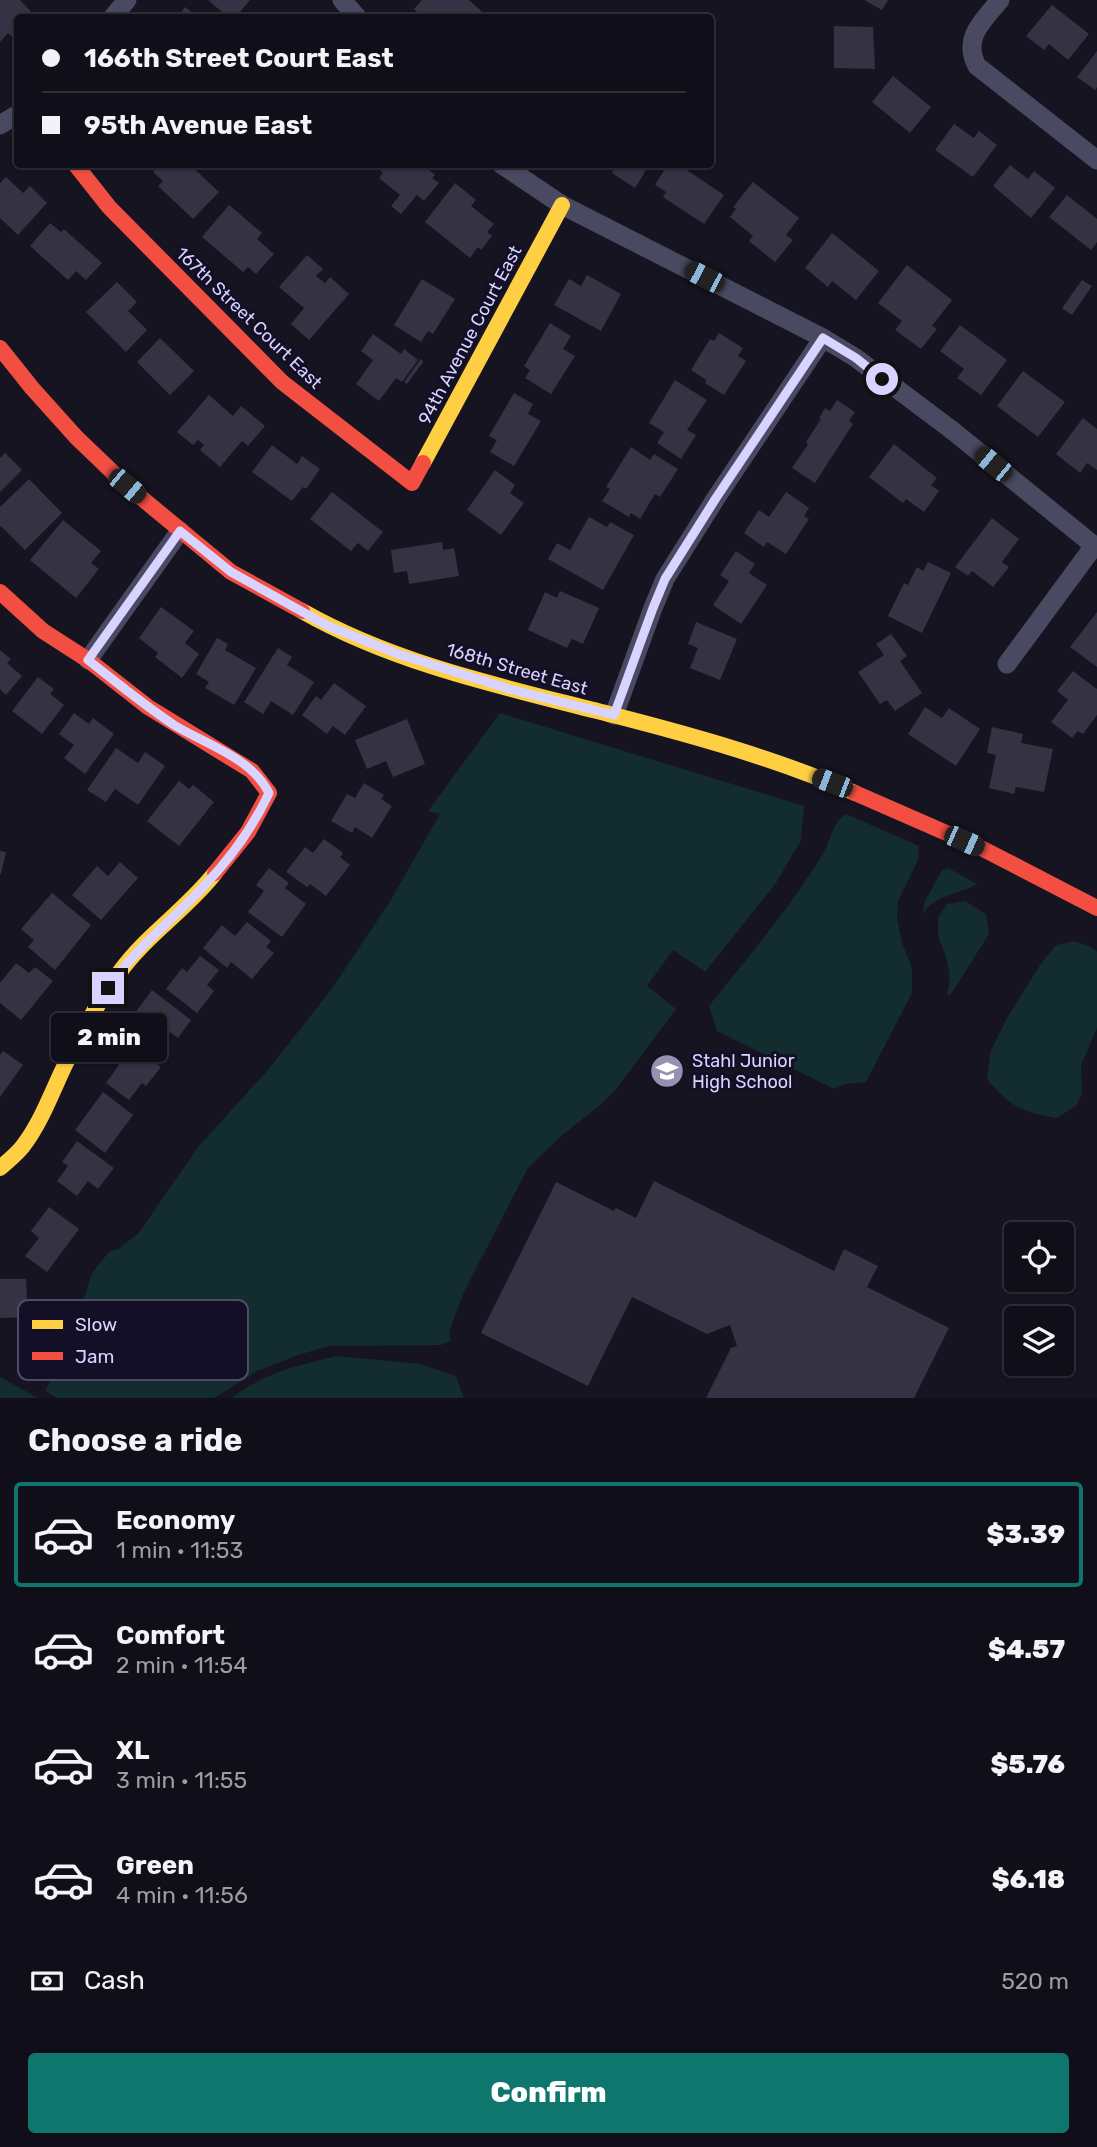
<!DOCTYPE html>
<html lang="en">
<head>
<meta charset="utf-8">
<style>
  body { margin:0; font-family:Rubik,sans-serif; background:#1e1d26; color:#f1f3f6; height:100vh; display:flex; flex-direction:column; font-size:26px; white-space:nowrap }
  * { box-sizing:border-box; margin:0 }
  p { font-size:23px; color:#9c9ca2 }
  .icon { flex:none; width:38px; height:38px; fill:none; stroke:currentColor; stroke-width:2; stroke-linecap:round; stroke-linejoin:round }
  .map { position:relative; height:1398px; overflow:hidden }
  .details { display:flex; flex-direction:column; background:#100f19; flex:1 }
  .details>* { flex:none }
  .hud { position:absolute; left:14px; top:14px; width:700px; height:154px; border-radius:7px; box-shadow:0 2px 5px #0004,0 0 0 2px #302f38; display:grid; align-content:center; height:154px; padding:0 28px; background:#100f19 }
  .controls { position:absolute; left:1004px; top:1222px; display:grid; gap:14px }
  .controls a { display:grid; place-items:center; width:70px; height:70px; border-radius:7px; background:#100f19; box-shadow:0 2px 5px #0004,0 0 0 2px #302f38; font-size:35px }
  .end { position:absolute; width:32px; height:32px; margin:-16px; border:9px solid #d9d4ff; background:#111; box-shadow:0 0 0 4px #111 }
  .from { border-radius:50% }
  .bubble { position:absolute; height:49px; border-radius:7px; background:#100f19; box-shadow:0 2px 5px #0004,0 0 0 2px #302f38; font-size:23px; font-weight:800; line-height:49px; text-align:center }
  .car { position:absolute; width:21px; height:42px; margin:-21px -10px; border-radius:9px; box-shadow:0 0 5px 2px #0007; background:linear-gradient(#222 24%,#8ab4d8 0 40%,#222 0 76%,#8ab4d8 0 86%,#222 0) }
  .hud b { display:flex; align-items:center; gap:24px; height:66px; font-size:26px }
  .hud b+b { border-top:2px solid #302f38 }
  .hud i { width:18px; height:18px; background:#f1f3f6 }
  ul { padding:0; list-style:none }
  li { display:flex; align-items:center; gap:21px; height:105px; margin:0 14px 10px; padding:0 14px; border:4px solid transparent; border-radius:7px }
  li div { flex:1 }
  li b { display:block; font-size:26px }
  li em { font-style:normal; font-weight:800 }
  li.current { border-color:#0f766e }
  li>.icon { width:63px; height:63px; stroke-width:1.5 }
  h2 { padding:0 28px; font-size:32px; line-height:84px }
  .pay { display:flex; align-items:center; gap:18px; height:77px; padding:0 28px; font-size:26px }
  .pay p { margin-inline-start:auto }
  .button { display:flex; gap:14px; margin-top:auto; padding:14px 28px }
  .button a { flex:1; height:80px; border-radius:7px; background:#0f766e; color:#fff; font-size:28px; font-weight:800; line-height:80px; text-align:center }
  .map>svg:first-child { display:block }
  .green { fill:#132c2d }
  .building { fill:#343243 }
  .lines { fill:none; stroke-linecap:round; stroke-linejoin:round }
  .street { stroke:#4a4962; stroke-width:19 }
  .slow { stroke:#ffcf43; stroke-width:16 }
  .jam { stroke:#f24e42; stroke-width:16 }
  .route { stroke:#d9d4ff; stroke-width:9 }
  .labels { text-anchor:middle; stroke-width:6; stroke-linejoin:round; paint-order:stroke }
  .street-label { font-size:18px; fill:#d9d4ff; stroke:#130f26 }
  .poi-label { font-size:18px; fill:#d9d4ff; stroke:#130f26; text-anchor:start }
  .key { fill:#130f26; stroke:#4e4a67; stroke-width:2 }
  .key-label { font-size:19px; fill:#d9d4ff }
</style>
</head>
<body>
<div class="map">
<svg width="1097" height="1398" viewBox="0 0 1097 1398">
  <rect width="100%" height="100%" fill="#161421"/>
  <path class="green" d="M 500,713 L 804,806 L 801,840 L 776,883 L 705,972 L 673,950 L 647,986 L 676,1009 L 617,1088 L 604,1102 L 560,1137 L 528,1168 L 464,1292 L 449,1332 L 451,1340 L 441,1345 L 329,1346 L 298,1355 L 257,1371 L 214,1398 L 56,1398 L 45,1390 L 75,1348 L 73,1334 L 92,1273 L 109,1252 L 118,1249 L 138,1234 L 198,1147 L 267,1071 L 331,990 L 389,903 L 440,814 L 428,811 Z
    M 846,814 L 919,846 L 918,860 L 898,901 L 897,918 L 902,943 L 912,968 L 912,993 L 866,1082 L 845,1084 L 834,1089 L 717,1031 L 709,1006 C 748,957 790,908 822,855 C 832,840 830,825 846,814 Z
    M 948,868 L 977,884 C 959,895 931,895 922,916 L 925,901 L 942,870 Z
    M 965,901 L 986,914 L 989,934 L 950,996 L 947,994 L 950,979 L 947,960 L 938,936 L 938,918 L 947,904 Z
    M 1075,941 L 1093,948 L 1097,952 L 1097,1028 L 1081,1065 L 1082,1093 L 1076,1106 L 1056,1118 C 1022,1112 1009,1106 987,1079 L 991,1050 L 1007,1018 L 1040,965 L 1056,945 Z
    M 337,1356 L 420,1364 L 456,1376 L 464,1398 L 232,1398 C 263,1373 299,1365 337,1356 Z
    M 0,1377 L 38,1398 L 0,1398 Z"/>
  <path class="building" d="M 0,0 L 20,0 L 37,18 L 18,18 L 18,42 L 8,33 L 0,42 Z
    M 208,0 L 250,0 L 235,18 L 229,18 Z
    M 422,0 L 469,0 L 487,16 L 485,18 L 423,18 L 414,9 Z
    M 864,0 L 888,0 L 882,10 Z
    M 1052,5 L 1089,34 L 1068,60 L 1049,44 L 1044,50 L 1026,36 Z
    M 185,7 L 199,18 L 176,18 Z
    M 834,26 L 873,27 L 875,69 L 834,68 Z
    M 1097,51 L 1097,87 L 1095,90 L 1077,77 Z
    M 893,76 L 931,107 L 910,133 L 872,102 Z
    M 954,124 L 974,138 L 979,131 L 997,145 L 973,177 L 935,150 Z
    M 160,164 L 189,164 L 219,192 L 193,219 L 158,186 L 163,181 L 153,172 Z
    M 373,164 L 422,164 L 435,175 L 432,178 L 439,183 L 424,201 L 417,195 L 401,214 L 391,206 L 400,195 L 379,178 L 383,173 Z
    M 604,164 L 644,164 L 648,167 L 635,188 L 612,173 L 613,171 Z
    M 668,164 L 678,164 L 724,195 L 704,224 L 663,197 L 666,192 L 655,185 Z
    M 1010,165 L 1028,179 L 1034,171 L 1055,188 L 1031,218 L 993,186 Z
    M 6,177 L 23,193 L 30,186 L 47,203 L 18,235 L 0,218 L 0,183 Z
    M 753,182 L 799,218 L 786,235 L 793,240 L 775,262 L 749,241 L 753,236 L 730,217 L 736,209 L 733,207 Z
    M 455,183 L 476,200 L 471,206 L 494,224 L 487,232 L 492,236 L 481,250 L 478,247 L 470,258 L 425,222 Z
    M 1067,195 L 1097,219 L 1097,242 L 1091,250 L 1049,217 Z
    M 229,205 L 262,233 L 257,239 L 274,254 L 256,274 L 248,267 L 243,272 L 202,237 Z
    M 50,223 L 61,232 L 64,229 L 102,263 L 86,280 L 76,271 L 68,280 L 30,246 Z
    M 832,233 L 879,271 L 856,300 L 832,281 L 828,287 L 805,268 Z
    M 307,255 L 323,269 L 316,276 L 325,283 L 330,277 L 349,294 L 309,340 L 291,324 L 304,308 L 279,287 Z
    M 907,265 L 952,300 L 932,326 L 937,329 L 921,349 L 895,330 L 902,321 L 878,303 Z
    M 587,275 L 621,294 L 601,331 L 554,305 L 569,279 L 581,286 Z
    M 422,279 L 455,299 L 433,334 L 428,331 L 421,342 L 394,325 Z
    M 1082,280 L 1092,286 L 1072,315 L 1062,308 Z
    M 117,282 L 137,302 L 128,311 L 147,330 L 126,352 L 86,312 Z
    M 550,323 L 571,336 L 563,349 L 575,356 L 551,394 L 525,378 L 530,370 L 524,366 Z
    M 960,325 L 1007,360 L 981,395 L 957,378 L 964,369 L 940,351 Z
    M 719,333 L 743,348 L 738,356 L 746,361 L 724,395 L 705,383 L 706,380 L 691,370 L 710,339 L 714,341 Z
    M 373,334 L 401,354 L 404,349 L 418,360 L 402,382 L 396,378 L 379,401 L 356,384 L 373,360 L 361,351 Z
    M 160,338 L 194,371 L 170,395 L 137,362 Z
    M 421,359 L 423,362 L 407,384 L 404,382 Z
    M 1023,371 L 1065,402 L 1038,437 L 997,406 Z
    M 675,380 L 707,400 L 687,430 L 696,435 L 681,459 L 657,443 L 664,432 L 649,423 Z
    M 514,393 L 533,404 L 528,414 L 541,421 L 514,466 L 490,452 L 497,440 L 489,436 Z
    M 209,395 L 233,416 L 241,406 L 265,426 L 248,446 L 242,441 L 220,467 L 200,450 L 204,445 L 198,440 L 193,445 L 177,432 Z
    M 837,400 L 855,412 L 849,421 L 853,424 L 815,483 L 792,468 L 808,444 L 806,442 L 821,419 L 819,418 L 825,408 L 830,411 Z
    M 1083,418 L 1097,429 L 1097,470 L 1087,463 L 1080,473 L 1056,454 Z
    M 894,444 L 937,478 L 931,485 L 939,491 L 924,512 L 906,499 L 903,503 L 869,477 Z
    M 272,445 L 297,464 L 302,456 L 320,469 L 306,489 L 303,487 L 292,501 L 252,472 Z
    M 631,447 L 650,460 L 654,454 L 678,469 L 660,497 L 655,494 L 640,519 L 631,513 L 629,517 L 602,501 L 610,489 L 606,487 Z
    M 5,453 L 22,470 L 0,492 L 0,458 Z
    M 495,470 L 515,485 L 510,493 L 524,503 L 501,535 L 467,510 Z
    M 29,479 L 62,513 L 25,550 L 1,526 L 0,528 L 0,507 Z
    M 332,492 L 383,532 L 368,551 L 358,543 L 351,551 L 310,519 Z
    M 786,492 L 809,508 L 804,516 L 809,519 L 786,554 L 767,542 L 764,547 L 744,533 L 759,510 L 769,517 Z
    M 589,517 L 607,527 L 610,522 L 634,535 L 603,590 L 548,559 L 557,543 L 570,550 Z
    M 992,518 L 1019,539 L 1002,562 L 1009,567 L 993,587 L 972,571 L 968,576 L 955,567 Z
    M 63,520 L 101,551 L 91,563 L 99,569 L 76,598 L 30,560 Z
    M 442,542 L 443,550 L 454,548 L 459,576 L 409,584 L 407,571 L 394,573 L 391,550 Z
    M 736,551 L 755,564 L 749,573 L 767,585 L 741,624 L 713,605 L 729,581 L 720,575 Z
    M 928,562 L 951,573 L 922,633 L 888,616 L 904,583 L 908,585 L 917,567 L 923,571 Z
    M 560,591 L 599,608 L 583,644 L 572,639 L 567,648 L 528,630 L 545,592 L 557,598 Z
    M 161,607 L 194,631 L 185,643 L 199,654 L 182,678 L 155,657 L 158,653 L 139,638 Z
    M 1097,612 L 1097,667 L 1070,647 Z
    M 696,622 L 737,639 L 720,680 L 690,668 L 698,648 L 688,644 Z
    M 891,634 L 907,656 L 900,661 L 922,693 L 895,711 L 887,700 L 880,704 L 858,672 L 884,655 L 876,644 Z
    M 217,638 L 228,644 L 225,650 L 256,668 L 234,705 L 205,688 L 209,682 L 196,674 Z
    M 278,648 L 292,657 L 287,665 L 314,682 L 293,715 L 271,701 L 263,714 L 244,702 Z
    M 0,650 L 11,659 L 7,663 L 22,676 L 6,695 L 0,689 Z
    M 1073,671 L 1097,689 L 1097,715 L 1083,734 L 1078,731 L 1072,738 L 1051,722 L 1068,700 L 1057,691 Z
    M 38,677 L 54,689 L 50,694 L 64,705 L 42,734 L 12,711 Z
    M 334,683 L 366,706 L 345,735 L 333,726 L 327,734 L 302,715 L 316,696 L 321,700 Z
    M 925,707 L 942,718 L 949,708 L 980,729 L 956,766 L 908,734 Z
    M 74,713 L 89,724 L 93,718 L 114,734 L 85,774 L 64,758 L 74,745 L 59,734 Z
    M 407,719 L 425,764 L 393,777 L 386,761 L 367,769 L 355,740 Z
    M 992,727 L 1023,734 L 1021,743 L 1053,749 L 1044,792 L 1016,787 L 1014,794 L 989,788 L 996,755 L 987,753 Z
    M 116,748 L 138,763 L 145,752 L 165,766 L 138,805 L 115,789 L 106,802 L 87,790 Z
    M 179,781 L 189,789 L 193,785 L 214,802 L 179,846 L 147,821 Z
    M 364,783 L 384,795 L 381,799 L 392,806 L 372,838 L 355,827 L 352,833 L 331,821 L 347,794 L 355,798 Z
    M 324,839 L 343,853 L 340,857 L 350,865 L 326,896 L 310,884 L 307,887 L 286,872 L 305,847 L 313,853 Z
    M 0,851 L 6,852 L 1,874 L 0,874 Z
    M 120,862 L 138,878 L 101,920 L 72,895 L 97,866 L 108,876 Z
    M 269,868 L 289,883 L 285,888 L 306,904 L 282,937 L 248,912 L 264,891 L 256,885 Z
    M 52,893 L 91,925 L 55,970 L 28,947 L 34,940 L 21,929 Z
    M 247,922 L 271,941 L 266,947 L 274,953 L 252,979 L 231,962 L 227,968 L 203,948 L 222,925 L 235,936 Z
    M 200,956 L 219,970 L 207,985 L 214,991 L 197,1013 L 166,989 L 182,968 L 187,972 Z
    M 16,963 L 29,973 L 35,967 L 53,981 L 21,1020 L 0,1003 L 0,983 Z
    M 152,990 L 191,1020 L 178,1038 L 170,1032 L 155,1052 L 124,1028 Z
    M 123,1038 L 161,1067 L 146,1086 L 142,1083 L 129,1100 L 106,1083 L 119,1065 L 109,1057 Z
    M 3,1051 L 23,1065 L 0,1097 L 0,1055 Z
    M 103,1092 L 133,1115 L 105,1153 L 75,1130 Z
    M 77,1141 L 114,1168 L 98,1189 L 88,1181 L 77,1196 L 57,1181 L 68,1166 L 62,1162 Z
    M 654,1181 L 834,1271 L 844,1249 L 878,1266 L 867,1287 L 949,1328 L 914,1398 L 706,1398 L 731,1348 L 737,1346 L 730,1325 L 707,1334 L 632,1297 L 588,1386 L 481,1333 L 556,1182 L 614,1211 L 616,1208 L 636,1218 Z
    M 49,1207 L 79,1229 L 47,1272 L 25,1256 L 39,1238 L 31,1231 Z
    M 0,1279 L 26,1279 L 28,1317 L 0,1318 Z"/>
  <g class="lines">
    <path class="street" d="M 342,0 L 358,18
      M 1000,0 C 983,21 962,38 977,66 L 1097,160
      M 112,18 L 127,0
      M 0,125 L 18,114
      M 501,164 L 562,205 L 823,338 L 856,358 L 953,431 L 1097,548
      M 88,660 L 180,531
      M 1007,664 L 1094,546
      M 614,715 L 653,608 L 665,579 L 716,498 L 823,338"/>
    <path class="slow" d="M 423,463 L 562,205
      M 302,611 C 397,665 508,688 613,715 C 695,736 777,759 855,793
      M 0,1168 C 8,1161 17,1154 23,1146 C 45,1117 55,1082 72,1051 C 86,1024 101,998 119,973 C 146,935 186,910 215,873"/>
    <path class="jam" d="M 75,164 L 109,207 L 282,382 L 412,483 L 423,463
      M 0,348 L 32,388 L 76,437 L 127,486 L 231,572 L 302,611
      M 0,592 L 43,631 L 88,660 L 148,707 L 252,771 L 269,793 L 248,832 L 215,873
      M 855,793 L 983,849 L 1097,908"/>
  </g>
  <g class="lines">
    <path class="route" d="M 108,988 C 137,946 171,922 204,886 C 230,859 253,827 269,793 C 252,758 205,744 174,725 C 144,705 116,682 88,660 L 180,531 L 231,572 L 328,626 L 398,654 L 509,689 L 614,715 L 653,608 L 665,579 L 716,498 L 823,338 L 856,358 L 882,379"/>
  </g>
  <defs>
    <g id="school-disc" transform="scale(1.75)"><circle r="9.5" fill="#9591b1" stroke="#130f26"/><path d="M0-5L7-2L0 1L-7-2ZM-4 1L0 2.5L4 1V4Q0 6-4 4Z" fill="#fff"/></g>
  </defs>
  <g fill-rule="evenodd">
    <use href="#school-disc" x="667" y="1071"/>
  </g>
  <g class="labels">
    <g class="street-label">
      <text transform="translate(249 318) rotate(44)" y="6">167th Street Court East</text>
      <text transform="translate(470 335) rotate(-62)" y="6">94th Avenue Court East</text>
      <text transform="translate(517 669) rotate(16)" y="6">168th Street East</text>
    </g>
    <g class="poi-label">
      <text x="692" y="1067">Stahl Junior<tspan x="692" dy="21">High School</tspan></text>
    </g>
  </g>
  <rect x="18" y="1300" width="230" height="80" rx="10" class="key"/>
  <rect x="32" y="1320" width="31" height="9" fill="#ffcf43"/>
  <rect x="32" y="1352" width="31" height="8" fill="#f24e42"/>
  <g class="key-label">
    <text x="75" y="1331">Slow</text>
    <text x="75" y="1363">Jam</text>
  </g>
</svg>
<div class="controls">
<a><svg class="icon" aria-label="locate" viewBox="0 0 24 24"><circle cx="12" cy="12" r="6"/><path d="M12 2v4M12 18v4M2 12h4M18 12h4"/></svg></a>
<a><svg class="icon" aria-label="layers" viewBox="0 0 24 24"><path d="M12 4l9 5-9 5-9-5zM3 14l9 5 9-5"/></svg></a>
</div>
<i class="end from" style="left:882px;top:379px"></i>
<i class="end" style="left:108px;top:988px"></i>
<div class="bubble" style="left:51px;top:1013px;width:116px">2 min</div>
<i class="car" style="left:704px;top:277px;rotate:297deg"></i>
<i class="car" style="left:993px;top:464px;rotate:309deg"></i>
<i class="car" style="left:127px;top:486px;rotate:130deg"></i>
<i class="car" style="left:832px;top:783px;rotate:291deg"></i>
<i class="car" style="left:964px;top:841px;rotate:114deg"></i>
<div class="hud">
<b><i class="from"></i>166th Street Court East</b>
<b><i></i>95th Avenue East</b>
</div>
</div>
<section class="details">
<h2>Choose a ride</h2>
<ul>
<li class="current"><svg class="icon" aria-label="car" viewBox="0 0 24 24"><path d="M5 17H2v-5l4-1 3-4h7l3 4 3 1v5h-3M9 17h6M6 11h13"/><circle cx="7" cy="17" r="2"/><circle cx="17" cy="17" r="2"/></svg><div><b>Economy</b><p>1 min · 11:53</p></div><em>$3.39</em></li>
<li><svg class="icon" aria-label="car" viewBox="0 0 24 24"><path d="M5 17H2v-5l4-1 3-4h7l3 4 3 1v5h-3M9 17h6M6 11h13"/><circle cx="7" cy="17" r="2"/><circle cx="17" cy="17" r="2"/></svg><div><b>Comfort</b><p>2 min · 11:54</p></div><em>$4.57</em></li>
<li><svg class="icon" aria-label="car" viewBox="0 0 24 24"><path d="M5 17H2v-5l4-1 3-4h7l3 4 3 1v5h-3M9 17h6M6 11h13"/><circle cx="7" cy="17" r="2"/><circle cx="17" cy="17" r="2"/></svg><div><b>XL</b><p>3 min · 11:55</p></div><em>$5.76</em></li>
<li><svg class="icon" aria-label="car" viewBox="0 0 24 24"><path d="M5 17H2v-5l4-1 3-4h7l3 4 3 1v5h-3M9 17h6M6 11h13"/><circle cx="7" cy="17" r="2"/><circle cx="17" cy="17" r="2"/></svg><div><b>Green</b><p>4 min · 11:56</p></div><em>$6.18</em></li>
</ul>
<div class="pay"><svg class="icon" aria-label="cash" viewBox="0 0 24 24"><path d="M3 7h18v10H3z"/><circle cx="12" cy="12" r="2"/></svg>Cash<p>520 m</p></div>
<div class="button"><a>Confirm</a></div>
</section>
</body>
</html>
